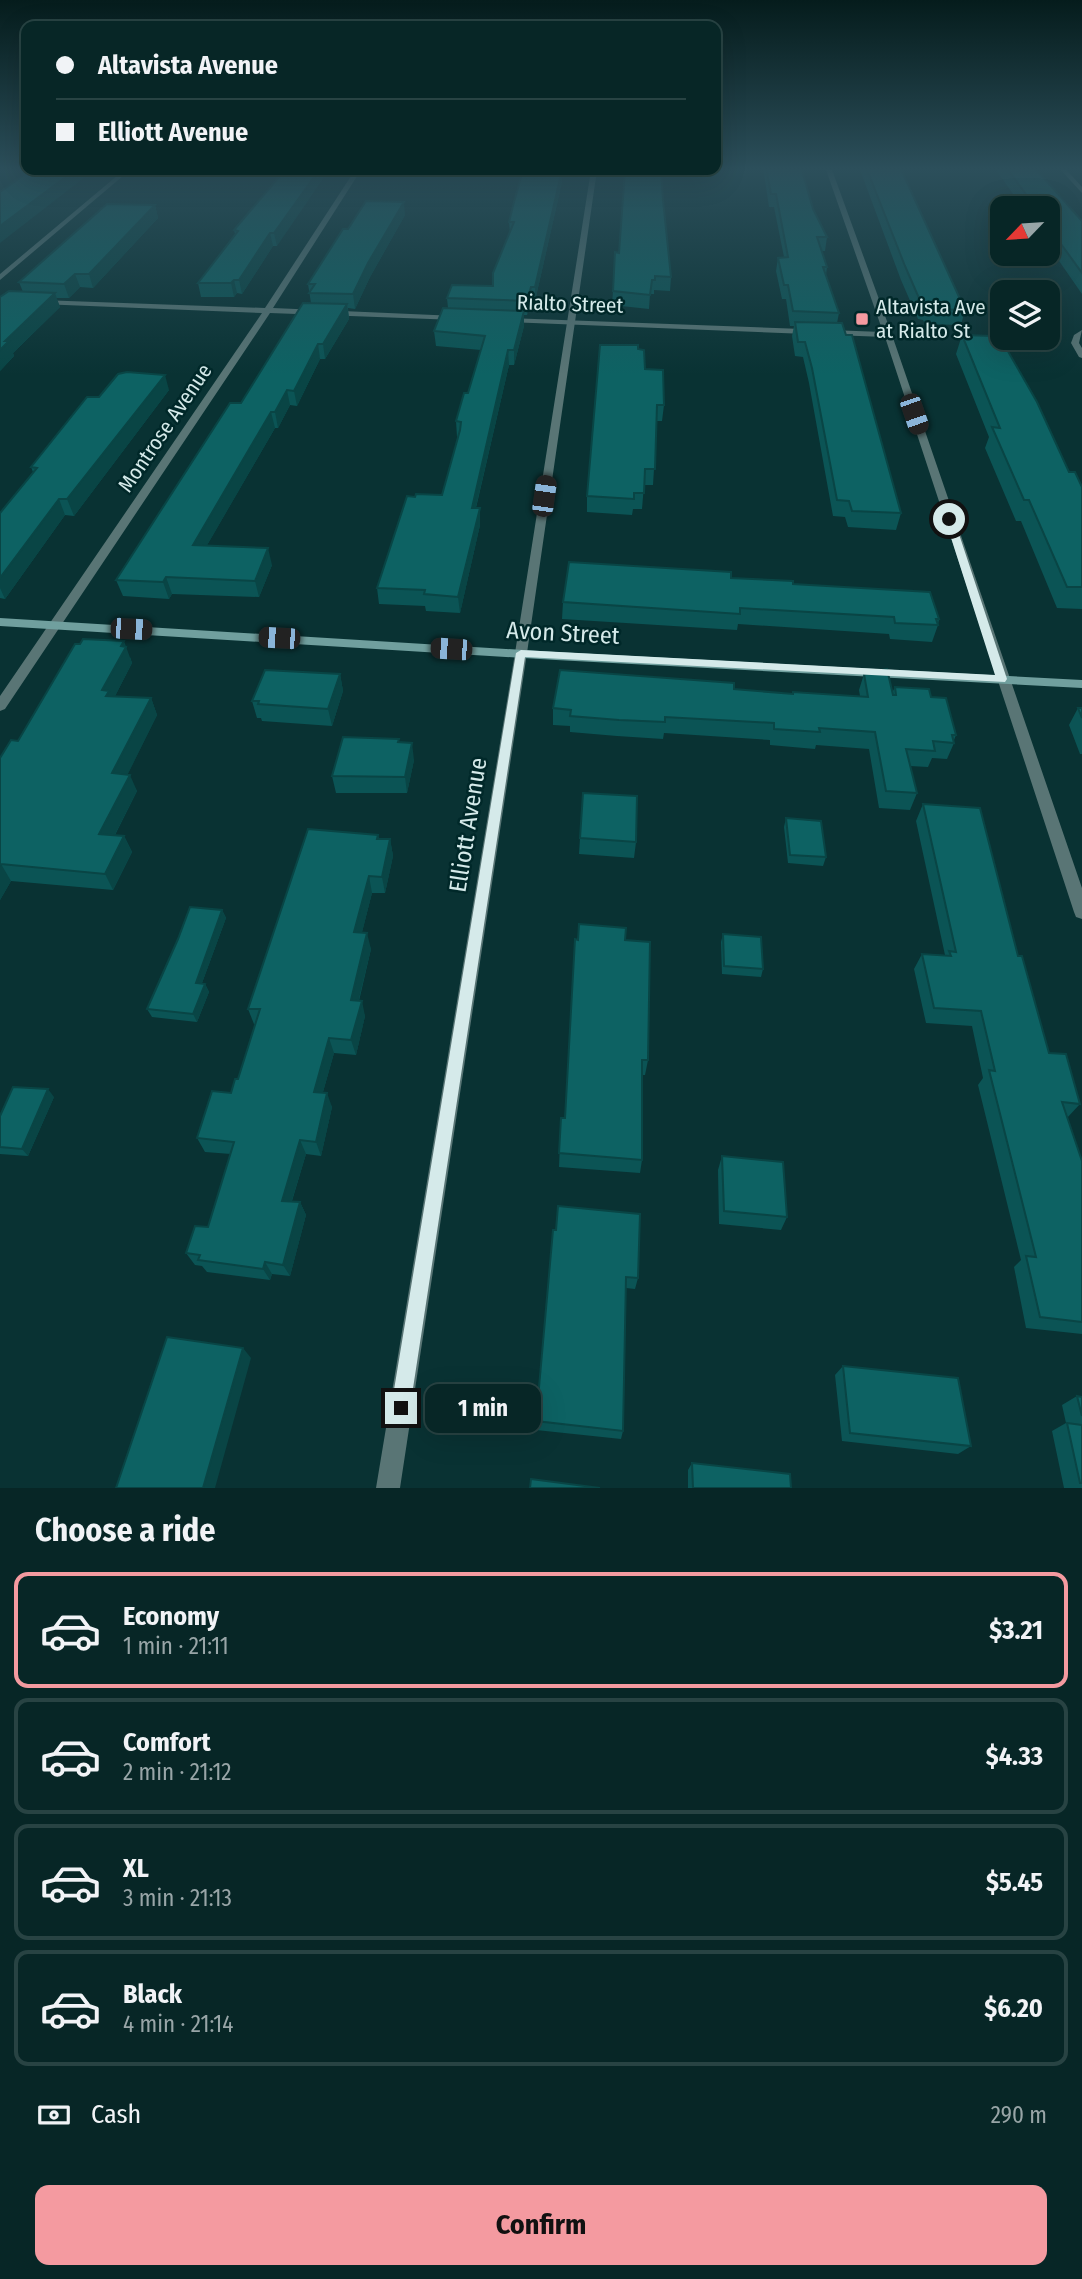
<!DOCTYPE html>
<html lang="en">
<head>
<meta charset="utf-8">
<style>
  body { margin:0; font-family:"Fira Sans Condensed",sans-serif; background:#102e2e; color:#f1f3f6; height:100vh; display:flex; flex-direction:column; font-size:26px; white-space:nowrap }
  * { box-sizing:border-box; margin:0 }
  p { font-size:23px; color:#98a5a7 }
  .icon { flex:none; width:38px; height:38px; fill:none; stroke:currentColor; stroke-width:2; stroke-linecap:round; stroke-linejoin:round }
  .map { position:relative; height:1488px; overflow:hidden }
  .details { display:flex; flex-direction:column; background:#072626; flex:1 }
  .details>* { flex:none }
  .guide { position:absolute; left:21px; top:21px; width:700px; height:154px; border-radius:14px; box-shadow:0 7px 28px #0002,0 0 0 2px #284343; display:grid; align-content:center; height:154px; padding:0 35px; background:#072626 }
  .needle { width:46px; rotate:245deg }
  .controls { position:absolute; left:990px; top:196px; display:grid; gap:14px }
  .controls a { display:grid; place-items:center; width:70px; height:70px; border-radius:14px; background:#072626; box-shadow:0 7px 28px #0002,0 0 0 2px #284343; font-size:35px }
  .end { position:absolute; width:32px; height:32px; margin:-16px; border:9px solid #d5eaea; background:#111; box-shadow:0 0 0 4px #111 }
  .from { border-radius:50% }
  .bubble { position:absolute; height:49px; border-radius:14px; background:#072626; box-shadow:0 7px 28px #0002,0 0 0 2px #284343; font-size:23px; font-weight:700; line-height:49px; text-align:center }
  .car { position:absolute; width:21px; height:42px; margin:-21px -10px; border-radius:9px; box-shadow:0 0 5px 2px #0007; background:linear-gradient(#222 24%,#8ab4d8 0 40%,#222 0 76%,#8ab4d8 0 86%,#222 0) }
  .guide b { display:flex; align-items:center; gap:24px; height:66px; font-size:26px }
  .guide b+b { border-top:2px solid #284343 }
  .guide i { width:18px; height:18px; background:#f1f3f6 }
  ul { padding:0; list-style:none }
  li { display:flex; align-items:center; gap:21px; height:116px; margin:0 14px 10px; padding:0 21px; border:4px solid #284343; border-radius:14px }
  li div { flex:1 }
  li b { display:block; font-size:26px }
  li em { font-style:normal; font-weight:700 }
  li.on { border-color:#f49aa0 }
  li>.icon { width:63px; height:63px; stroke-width:1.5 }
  h2 { padding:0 35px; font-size:32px; line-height:84px }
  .pay { display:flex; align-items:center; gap:18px; height:77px; padding:0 35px; font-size:26px }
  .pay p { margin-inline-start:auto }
  .cta { display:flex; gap:14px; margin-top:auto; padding:14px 35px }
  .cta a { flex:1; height:80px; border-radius:14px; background:#f49aa0; color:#111; font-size:28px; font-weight:700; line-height:80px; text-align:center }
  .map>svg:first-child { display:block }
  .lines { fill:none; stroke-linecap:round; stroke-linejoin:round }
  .minor { fill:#597575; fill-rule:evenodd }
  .tertiary { fill:#597575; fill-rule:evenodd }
  .secondary { fill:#709f9e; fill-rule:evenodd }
  .wall { fill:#0b5455 }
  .shaded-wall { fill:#094545 }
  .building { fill:#0d6263; stroke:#094545; stroke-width:2 }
  .route { fill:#d5eaea }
  .poi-dot { fill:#f49aa0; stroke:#002829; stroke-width:2.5 }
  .labels { text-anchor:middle; stroke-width:5; stroke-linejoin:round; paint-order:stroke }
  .far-street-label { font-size:21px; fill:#d5eaea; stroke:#002829 }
  .far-poi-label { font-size:21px; fill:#d5eaea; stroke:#002829; text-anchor:start }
  .street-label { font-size:24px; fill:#d5eaea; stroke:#002829 }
</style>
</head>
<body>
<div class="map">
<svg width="1082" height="1488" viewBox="0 0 1082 1488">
  <rect width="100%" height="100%" fill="#093233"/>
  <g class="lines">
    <path class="minor" d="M 825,167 L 831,167 L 892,335 L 1082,888 L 1082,919 L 1076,917 L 1074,912 L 885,337 L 505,322 L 501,320 L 505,318 L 883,332 Z
      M 1058,167 L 1064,167 L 1082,187 L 1082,193 Z
      M 124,170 L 130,170 L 0,280 L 0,274 Z
      M 355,170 L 361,170 L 273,308 L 457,316 L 461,318 L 457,320 L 270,313 L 5,709 L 0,711 L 0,696 L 262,313 L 40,304 L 36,302 L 40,300 L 265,308 Z
      M 1082,330 L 1079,343 L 1082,348 L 1082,358 L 1079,357 L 1071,343 L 1074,335 Z"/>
    <path class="tertiary" d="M 591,170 L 597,170 L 527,653 L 400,1488 L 376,1488 L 515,653 Z"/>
    <path class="secondary" d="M 0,618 L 556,652 L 1082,680 L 1082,688 L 556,660 L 0,626 Z"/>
  </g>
  <path class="wall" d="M 763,167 L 801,167 L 813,209 L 827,237 L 825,251 L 822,251 L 827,267 L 826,275 L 839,313 L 837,323 L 901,513 L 896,530 L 848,527 L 845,517 L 833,516 L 809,383 L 803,357 L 795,356 L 792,336 L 794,326 L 790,326 L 786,299 L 782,299 L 776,271 L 778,258 L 784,257 L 774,207 L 769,207 Z
    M 859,167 L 900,167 L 965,310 L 961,325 L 925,324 L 923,320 L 918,319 L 901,280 Z
    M 994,167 L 1034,167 L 1082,221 L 1082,294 L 1048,245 L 1048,208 L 1023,208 Z
    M 285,170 L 277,246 L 273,246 L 242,294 L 237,293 L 234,297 L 201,297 L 198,283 L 235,234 L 234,230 Z
    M 562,182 L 535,301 L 531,301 L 527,315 L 524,315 L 524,326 L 514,365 L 509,365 L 476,508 L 480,508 L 480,525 L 460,613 L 426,611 L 425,606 L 379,604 L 377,588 L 415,497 L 442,495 L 458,437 L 457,437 L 456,421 L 468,393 L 481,350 L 436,346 L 434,331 L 448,308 L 447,298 L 493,286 L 510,233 L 509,222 Z
    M 663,200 L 671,277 L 670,291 L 654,290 L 654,294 L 650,294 L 649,309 L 612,305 L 613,291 L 619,253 Z
    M 155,205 L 158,218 L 93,288 L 80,287 L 69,298 L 56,298 L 60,307 L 13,353 L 14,356 L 0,371 L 23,292 L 19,282 Z
    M 405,215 L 370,277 L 355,309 L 348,308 L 349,319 L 325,359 L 320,359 L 297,406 L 290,405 L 278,428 L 275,428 L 207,545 L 272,565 L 259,597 L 172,594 L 169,599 L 123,596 L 116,580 L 311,303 L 308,284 L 348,229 Z
    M 962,335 L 1082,487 L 1082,609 L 1057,608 L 1021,521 L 1016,521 L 985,448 L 989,437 L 956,354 Z
    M 638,349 L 645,369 L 664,405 L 662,421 L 657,421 L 653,485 L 644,485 L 642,509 L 633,509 L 632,515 L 587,512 L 587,496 Z
    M 169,390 L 74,516 L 65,515 L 5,599 L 0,598 L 0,513 L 33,472 L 31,467 L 99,397 Z
    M 793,584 L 939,619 L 938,625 L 932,642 L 890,639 L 889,634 L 738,624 L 737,630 L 562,619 L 563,602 Z
    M 130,657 L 132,663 L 115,696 L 151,698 L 157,715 L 127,775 L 137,791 L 115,835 L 124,836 L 132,852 L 113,890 L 11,881 L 0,900 L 0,758 L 18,741 Z
    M 340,674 L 343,691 L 332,726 L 262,721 L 261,718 L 257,718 L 252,701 Z
    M 864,674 L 892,693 L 895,687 L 931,697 L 956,735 L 954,740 L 954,743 L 947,759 L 932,758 L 928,767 L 910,766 L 917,793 L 910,810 L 879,808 L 869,749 L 816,745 L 815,749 L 770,745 L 770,740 L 664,733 L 663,739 L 617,736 L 570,732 L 570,726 L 553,725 L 553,708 L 734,689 L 792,694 L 793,692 L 860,696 L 859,690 Z
    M 1078,708 L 1082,708 L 1082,754 L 1080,754 L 1069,725 Z
    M 399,739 L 399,742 L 414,760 L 407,793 L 336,793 L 332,776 Z
    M 923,804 L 1018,956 L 1049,1053 L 1080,1104 L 1067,1118 L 1082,1161 L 1082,1334 L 1026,1328 L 1014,1267 L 1021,1260 L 978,1085 L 983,1078 L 972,1026 L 926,1023 L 914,969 L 922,954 L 945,955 L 916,821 Z
    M 786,818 L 826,857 L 823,866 L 788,863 L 784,827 Z
    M 378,835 L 379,839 L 390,839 L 393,856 L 385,893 L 372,893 L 362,932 L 371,949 L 359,1001 L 365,1016 L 356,1055 L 334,1053 L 323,1092 L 332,1107 L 321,1156 L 306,1154 L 292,1201 L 300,1202 L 306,1215 L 290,1276 L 272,1274 L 270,1280 L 207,1272 L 202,1266 L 195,1265 L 186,1253 L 208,1227 L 231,1154 L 205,1152 L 197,1138 L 231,1093 L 238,1079 L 256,1024 L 254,1024 L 248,1009 Z
    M 580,838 L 636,842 L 634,858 L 579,854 Z
    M 222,910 L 226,918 L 202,983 L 205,984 L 209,992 L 197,1022 L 152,1017 L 147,1009 Z
    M 723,934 L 763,969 L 761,977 L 722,974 L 721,942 Z
    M 625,940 L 648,1060 L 645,1075 L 642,1075 L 642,1160 L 640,1173 L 559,1167 L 561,1118 L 565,1118 Z
    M 54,1097 L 28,1156 L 0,1154 L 0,1116 Z
    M 722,1156 L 787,1217 L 781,1230 L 719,1224 L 718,1170 Z
    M 553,1230 L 638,1278 L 635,1289 L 626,1288 L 623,1431 L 621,1439 L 536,1430 Z
    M 843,1366 L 971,1446 L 958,1454 L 842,1441 L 835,1375 Z
    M 1077,1396 L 1082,1397 L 1082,1488 L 1064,1488 L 1052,1431 L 1066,1423 L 1062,1405 Z
    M 692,1463 L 791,1488 L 688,1488 L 688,1470 Z"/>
  <path class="shaded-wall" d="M 75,170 L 94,170 L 0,243 L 0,226 Z
    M 319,170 L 329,170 L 277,246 L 274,233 Z
    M 562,170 L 562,182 L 535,301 L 535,287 Z
    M 404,202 L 405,215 L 370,277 L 355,309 L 353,294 L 368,263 Z
    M 155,205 L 158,218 L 93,288 L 89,274 Z
    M 270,233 L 273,246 L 242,294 L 239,280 Z
    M 75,274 L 80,287 L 69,298 L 64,284 Z
    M 234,280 L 237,293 L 234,297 L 231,283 Z
    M 531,287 L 531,301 L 527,315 L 527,301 Z
    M 55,293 L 60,307 L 13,353 L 14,356 L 0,371 L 0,350 L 5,341 Z
    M 347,304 L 349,319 L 325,359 L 323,344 Z
    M 524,311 L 524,326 L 514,365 L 514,350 Z
    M 318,344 L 320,359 L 297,406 L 294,391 Z
    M 508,350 L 509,365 L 472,524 L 472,508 Z
    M 165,375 L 169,390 L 74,516 L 67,499 Z
    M 287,390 L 290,405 L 278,428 L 275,412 Z
    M 271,412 L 275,428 L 198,561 L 193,545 Z
    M 59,499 L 65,515 L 5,599 L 0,588 L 0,578 Z
    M 480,508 L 480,525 L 460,613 L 458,597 Z
    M 268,548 L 272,565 L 259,597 L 255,581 Z
    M 166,577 L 172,594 L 169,599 L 163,582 Z
    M 124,641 L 132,663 L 113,700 L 116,707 L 102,690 Z
    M 340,674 L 343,691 L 332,726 L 328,709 Z
    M 151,698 L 157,715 L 120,790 L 112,773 Z
    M 412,743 L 414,760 L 407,793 L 405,777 Z
    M 130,775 L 137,791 L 107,850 L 99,834 Z
    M 124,836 L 132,852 L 113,890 L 105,874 Z
    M 390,839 L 393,856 L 385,893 L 382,877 Z
    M 1,864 L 11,881 L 0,900 L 0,865 Z
    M 369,876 L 372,893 L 358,948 L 354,932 Z
    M 222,910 L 226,918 L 199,991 L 196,983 Z
    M 367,933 L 371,949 L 355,1015 L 351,1000 Z
    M 205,984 L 209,992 L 197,1022 L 193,1014 Z
    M 362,1001 L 365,1016 L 356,1055 L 351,1040 Z
    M 329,1038 L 334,1053 L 319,1106 L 314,1092 Z
    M 48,1089 L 54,1097 L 28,1156 L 22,1149 Z
    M 327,1093 L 332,1107 L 321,1156 L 316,1142 Z
    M 300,1140 L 306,1154 L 288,1213 L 282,1201 Z
    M 300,1202 L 306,1215 L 290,1276 L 283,1265 Z
    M 265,1262 L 272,1274 L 270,1280 L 263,1269 Z
    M 243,1348 L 251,1358 L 215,1488 L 203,1488 Z"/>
  <path class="building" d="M 766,167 L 801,167 L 813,209 L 827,237 L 817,237 L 827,267 L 823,267 L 839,313 L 793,311 L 788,285 L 784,285 L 778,258 L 788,257 L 776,194 L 771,194 Z
    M 866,167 L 900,167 L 965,310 L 929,309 L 927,305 L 922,305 L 905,266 Z
    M 1006,167 L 1034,167 L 1082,221 L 1082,273 L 1048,226 L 1048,208 L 1036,208 Z
    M 31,170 L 75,170 L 0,226 L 0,192 Z
    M 285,170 L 319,170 L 274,233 L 270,233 L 239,280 L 234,280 L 231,283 L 198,283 L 238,231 L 234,230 Z
    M 523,170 L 562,170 L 535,287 L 531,287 L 527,301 L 447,298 L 452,285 L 493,286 L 493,273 L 514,222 L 509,222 L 514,202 Z
    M 625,170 L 661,170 L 663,200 L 671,277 L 655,276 L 655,280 L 652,280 L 650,295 L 613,291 L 615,252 L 619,253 Z
    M 366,201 L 404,202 L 368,263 L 353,294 L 309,293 L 315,284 L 308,284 L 343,229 L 348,229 Z
    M 107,204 L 155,205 L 89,274 L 75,274 L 64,284 L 19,282 Z
    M 9,291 L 55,293 L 5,341 L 9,341 L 0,350 L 0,297 Z
    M 303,303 L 347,304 L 323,344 L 318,344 L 294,391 L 287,390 L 275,412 L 271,412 L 193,545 L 268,548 L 255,581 L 166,577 L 163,582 L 116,580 L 230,403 L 241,403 Z
    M 443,308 L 524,311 L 514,350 L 508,350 L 472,508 L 480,508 L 458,597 L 424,594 L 425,590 L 377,588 L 407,496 L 415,497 L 416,494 L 442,495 L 460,430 L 461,422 L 456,421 L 464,393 L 468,393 L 485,336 L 434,331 Z
    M 795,322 L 842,323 L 846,335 L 852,335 L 901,513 L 852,511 L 849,501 L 837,500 L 812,368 L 805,342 L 798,342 Z
    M 962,335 L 994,336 L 1001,339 L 1037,402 L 1069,472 L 1075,472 L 1082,487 L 1082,587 L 1067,587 L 1029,500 L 1024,500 L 992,427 L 1000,428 Z
    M 600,345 L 638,345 L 638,349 L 644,350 L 645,369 L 663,370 L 664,405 L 657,405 L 655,469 L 645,469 L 644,493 L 634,493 L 634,499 L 587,496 Z
    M 127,372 L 165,375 L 67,499 L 59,499 L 0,578 L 0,513 L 37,468 L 31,467 L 87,397 L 99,397 L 118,374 Z
    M 569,562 L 731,572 L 731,578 L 793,581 L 793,584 L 930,592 L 939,619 L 936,619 L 938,625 L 895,623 L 894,617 L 740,608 L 740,614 L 563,602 Z
    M 83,639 L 124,641 L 121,646 L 126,647 L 102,690 L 109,691 L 106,696 L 151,698 L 112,773 L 130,775 L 99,834 L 124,836 L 105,874 L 1,864 L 0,865 L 0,758 L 11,740 L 18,741 L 75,644 L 80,644 Z
    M 887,669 L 893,695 L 896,695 L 895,687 L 929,689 L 931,697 L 946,698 L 956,735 L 952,735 L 954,743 L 933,741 L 935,751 L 906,749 L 917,793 L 886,791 L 875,732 L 819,728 L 820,732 L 774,729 L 774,723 L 665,717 L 665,722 L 619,720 L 570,716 L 571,710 L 553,708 L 560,670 L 734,683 L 734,689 L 793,694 L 793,692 L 868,697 L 864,674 Z
    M 265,670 L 340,674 L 328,709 L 258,704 L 259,701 L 252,701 Z
    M 1078,708 L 1082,708 L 1082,718 Z
    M 343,737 L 399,739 L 398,742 L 412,743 L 405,777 L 332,776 Z
    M 583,793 L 637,796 L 636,842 L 580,838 Z
    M 923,804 L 980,808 L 1018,956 L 1022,956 L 1049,1053 L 1066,1054 L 1080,1104 L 1062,1102 L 1082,1161 L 1082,1322 L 1040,1317 L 1026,1256 L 1036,1257 L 989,1070 L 995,1071 L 981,1011 L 934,1008 L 922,954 L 951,956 L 949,951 L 956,952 Z
    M 786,818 L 821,821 L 826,857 L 790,855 Z
    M 308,829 L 378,835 L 377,839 L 390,839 L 382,877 L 369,876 L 354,932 L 367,933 L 351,1000 L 362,1001 L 351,1040 L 329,1038 L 314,1092 L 327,1093 L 316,1142 L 300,1140 L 282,1201 L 300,1202 L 283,1265 L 265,1262 L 263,1269 L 198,1260 L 200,1255 L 186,1253 L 195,1226 L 208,1227 L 234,1142 L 197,1138 L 212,1091 L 231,1093 L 235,1079 L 238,1079 L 260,1009 L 248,1009 Z
    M 190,907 L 222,910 L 196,983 L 205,984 L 193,1014 L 147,1009 L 178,939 Z
    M 579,924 L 626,928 L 625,940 L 650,942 L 648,1060 L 642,1060 L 642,1160 L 559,1153 L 561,1118 L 565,1118 L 575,939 L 578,940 Z
    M 723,934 L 761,937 L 763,969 L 724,966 Z
    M 13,1087 L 48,1089 L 22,1149 L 0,1147 L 0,1116 Z
    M 722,1156 L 783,1162 L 787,1217 L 724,1211 Z
    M 558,1206 L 640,1214 L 638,1278 L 626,1277 L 623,1431 L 536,1421 L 553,1230 L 556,1230 Z
    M 167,1337 L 243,1348 L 203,1488 L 116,1488 Z
    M 843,1366 L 958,1378 L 971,1446 L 850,1433 Z
    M 1077,1396 L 1082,1397 L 1082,1416 Z
    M 1067,1423 L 1082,1425 L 1082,1483 L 1080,1483 Z
    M 692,1463 L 790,1474 L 791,1488 L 693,1488 Z
    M 531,1479 L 600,1488 L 530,1488 Z"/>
  <linearGradient id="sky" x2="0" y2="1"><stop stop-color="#051c1c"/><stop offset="0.45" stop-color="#2c4f5b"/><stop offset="1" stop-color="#2c4f5b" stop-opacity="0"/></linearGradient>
  <rect width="1082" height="375" fill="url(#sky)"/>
  <path class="route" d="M 949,516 L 954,519 L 1007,679 L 1005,682 L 525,657 L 410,1408 L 407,1415 L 401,1417 L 394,1415 L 391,1408 L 516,653 L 521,650 L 995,675 L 945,519 Z"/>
  <rect class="poi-dot" x="855" y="312" width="14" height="14" rx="3.5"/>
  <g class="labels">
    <g class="far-street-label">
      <text transform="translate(570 304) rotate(2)" y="7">Rialto Street</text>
      <text transform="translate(165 428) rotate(-56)" y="7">Montrose Avenue</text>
    </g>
    <g class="far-poi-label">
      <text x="876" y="314">Altavista Ave<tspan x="876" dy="24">at Rialto St</tspan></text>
    </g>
    <g class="street-label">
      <text transform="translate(563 633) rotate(3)" y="8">Avon Street</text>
      <text transform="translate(468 825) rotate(-81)" y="8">Elliott Avenue</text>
    </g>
  </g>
</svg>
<div class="controls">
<a><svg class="needle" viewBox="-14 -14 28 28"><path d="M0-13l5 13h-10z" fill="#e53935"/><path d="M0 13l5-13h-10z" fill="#98a5a7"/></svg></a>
<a><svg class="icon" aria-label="layers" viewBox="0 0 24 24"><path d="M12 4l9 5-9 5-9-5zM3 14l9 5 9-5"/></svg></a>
</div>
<i class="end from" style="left:949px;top:519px"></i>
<i class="end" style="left:401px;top:1408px"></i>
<div class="bubble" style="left:425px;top:1384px;width:116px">1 min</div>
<i class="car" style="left:914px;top:414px;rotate:161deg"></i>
<i class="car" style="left:544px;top:496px;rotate:8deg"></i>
<i class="car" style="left:131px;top:629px;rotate:93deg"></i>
<i class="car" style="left:279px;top:638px;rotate:273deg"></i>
<i class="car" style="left:451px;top:649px;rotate:274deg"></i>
<div class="guide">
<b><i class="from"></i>Altavista Avenue</b>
<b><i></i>Elliott Avenue</b>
</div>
</div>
<section class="details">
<h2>Choose a ride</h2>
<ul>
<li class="on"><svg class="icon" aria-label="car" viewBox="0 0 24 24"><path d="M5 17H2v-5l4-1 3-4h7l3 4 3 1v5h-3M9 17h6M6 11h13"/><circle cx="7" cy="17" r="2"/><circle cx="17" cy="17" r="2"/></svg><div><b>Economy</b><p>1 min · 21:11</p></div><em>$3.21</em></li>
<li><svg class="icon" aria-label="car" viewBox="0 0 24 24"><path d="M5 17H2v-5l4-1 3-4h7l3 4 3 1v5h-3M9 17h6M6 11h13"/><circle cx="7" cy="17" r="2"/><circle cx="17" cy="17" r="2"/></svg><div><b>Comfort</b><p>2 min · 21:12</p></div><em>$4.33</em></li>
<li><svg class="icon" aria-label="car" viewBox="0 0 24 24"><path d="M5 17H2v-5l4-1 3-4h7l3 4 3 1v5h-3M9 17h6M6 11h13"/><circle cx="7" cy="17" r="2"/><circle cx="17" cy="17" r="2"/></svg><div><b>XL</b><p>3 min · 21:13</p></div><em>$5.45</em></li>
<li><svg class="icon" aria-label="car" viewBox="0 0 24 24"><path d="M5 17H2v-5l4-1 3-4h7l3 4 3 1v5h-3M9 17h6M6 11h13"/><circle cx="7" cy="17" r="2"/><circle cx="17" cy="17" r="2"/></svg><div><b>Black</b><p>4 min · 21:14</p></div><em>$6.20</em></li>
</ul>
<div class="pay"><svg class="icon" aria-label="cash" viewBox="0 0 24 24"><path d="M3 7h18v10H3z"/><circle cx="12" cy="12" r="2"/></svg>Cash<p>290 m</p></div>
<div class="cta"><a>Confirm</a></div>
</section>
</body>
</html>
